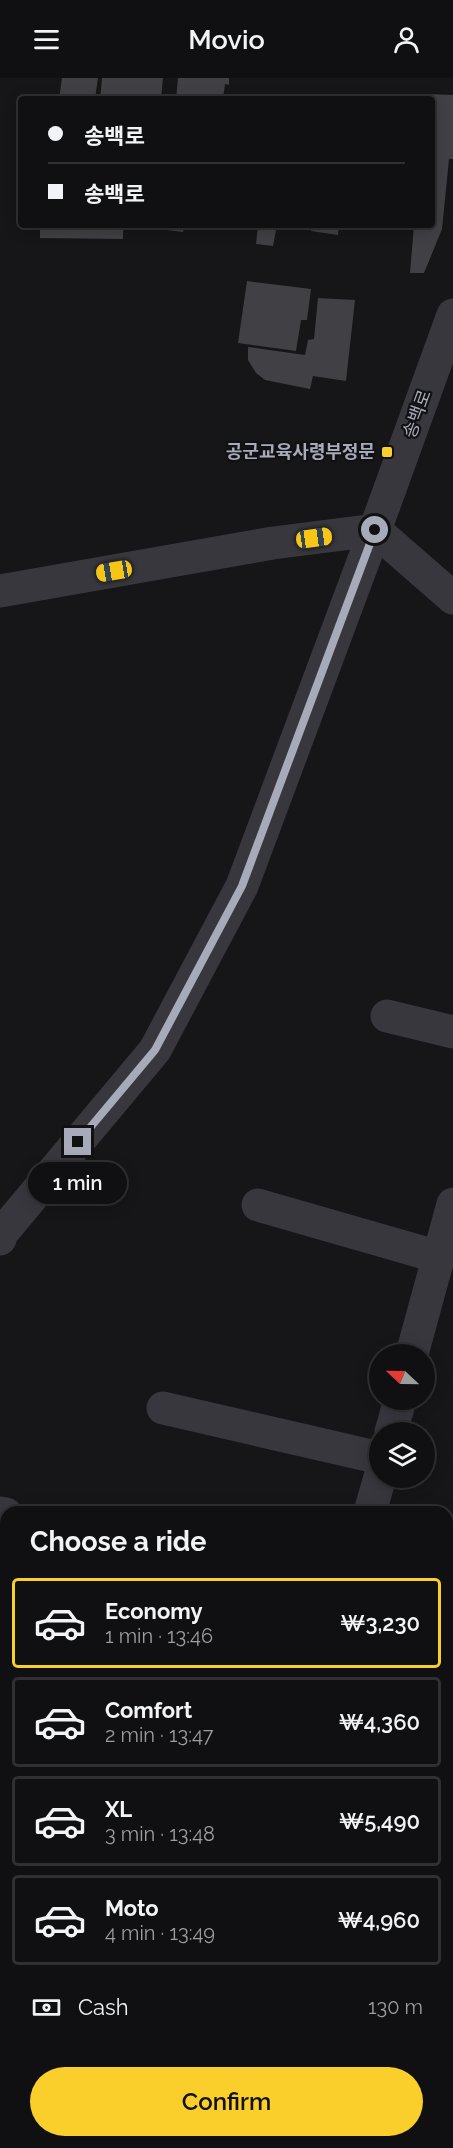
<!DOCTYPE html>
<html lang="en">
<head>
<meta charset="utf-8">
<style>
  body { margin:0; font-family:Raleway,"Noto Sans KR",sans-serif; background:#1e1e20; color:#f1f3f6; height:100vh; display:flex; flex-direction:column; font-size:22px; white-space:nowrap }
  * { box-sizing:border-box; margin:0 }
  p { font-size:20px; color:#9c9d9f }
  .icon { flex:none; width:33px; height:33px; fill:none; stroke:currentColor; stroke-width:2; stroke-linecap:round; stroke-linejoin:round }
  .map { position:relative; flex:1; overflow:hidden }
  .details { position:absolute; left:0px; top:1428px; width:453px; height:642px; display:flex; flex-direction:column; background:#101012; border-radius:18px 18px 0 0; box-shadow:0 3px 15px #0003,0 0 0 2px #303032 }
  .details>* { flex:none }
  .hud { position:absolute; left:18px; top:18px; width:417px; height:132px; border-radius:6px; box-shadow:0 3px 15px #0003,0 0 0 2px #303032; display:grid; align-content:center; height:132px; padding:0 30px; background:#101012 }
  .needle { width:39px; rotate:292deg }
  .buttons { position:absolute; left:369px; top:1266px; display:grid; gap:12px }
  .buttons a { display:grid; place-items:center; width:66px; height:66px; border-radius:50%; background:#101012; box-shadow:0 3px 15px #0003,0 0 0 2px #303032; font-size:30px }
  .end { position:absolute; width:27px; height:27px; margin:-14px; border:8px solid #a7aab9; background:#111; box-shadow:0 0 0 3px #111 }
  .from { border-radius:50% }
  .bubble { position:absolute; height:42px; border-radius:21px; background:#101012; box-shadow:0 3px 15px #0003,0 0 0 2px #303032; font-size:20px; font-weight:600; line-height:42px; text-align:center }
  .car { position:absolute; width:18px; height:36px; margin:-18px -9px; border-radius:8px; box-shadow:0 0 4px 2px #0007; background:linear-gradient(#f5c518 24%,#345 0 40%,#f5c518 0 76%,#345 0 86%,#f5c518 0) }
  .hud b { display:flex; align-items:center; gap:21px; height:57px; font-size:22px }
  .hud b+b { border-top:2px solid #303032 }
  .hud i { width:15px; height:15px; background:#f1f3f6 }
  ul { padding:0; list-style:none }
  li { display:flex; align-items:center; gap:18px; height:90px; margin:0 12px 9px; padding:0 18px; border:3px solid #303032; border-radius:6px }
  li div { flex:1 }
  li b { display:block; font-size:22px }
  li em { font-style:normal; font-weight:600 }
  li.active { border-color:#facf2b }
  li>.icon { width:54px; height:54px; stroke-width:1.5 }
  h2 { padding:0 30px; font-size:27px; line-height:72px }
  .pay { display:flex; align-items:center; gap:15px; height:66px; padding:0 30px; font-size:22px }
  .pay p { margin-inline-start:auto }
  .cta { display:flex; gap:12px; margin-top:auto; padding:12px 30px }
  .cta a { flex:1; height:69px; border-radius:36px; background:#facf2b; color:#111; font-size:24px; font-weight:600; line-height:69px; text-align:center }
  header { display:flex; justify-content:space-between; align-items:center; height:78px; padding:0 30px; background:#101012; font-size:27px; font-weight:600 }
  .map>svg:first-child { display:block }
  .building { fill:#404045 }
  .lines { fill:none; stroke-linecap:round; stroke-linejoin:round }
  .path { stroke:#3d3e44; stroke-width:4; stroke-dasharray:3 4.5; stroke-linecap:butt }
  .minor { stroke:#37373d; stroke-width:33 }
  .route { stroke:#a7aab9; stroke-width:8 }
  .poi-dot { fill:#facf2b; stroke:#111113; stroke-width:2 }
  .labels { text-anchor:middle; stroke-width:4.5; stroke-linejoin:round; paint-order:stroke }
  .street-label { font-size:18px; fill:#a7aab9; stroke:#111113 }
  .poi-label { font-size:18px; font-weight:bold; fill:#a7aab9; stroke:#111113; text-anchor:end }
</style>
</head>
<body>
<header><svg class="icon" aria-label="menu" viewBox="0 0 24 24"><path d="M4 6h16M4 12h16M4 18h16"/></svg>Movio<svg class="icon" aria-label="person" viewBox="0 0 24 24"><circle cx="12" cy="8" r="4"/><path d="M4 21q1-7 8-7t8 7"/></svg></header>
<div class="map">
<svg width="453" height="2070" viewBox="0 0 453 2070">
  <rect width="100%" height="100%" fill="#161618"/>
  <path class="building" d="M 62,0 L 98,0 L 95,21 L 59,21 Z
    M 102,0 L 163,0 L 161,21 L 100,21 Z
    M 178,0 L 229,0 L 229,7 L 225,6 L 223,21 L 176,21 Z
    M 426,16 L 453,17 L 453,81 L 449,81 L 442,151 L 424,195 L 410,195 L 414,147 L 432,147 L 432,21 L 425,21 Z
    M 40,147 L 123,147 L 123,161 L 40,160 Z
    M 152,147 L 184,147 L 183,154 L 151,150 Z
    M 258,147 L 277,147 L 273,168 L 256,166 Z
    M 298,147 L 339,147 L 338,157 L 311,153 L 312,150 Z
    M 247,203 L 311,211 L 307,242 L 301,242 L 296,273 L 238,265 Z
    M 318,220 L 355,222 L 346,303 L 313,298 L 310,311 L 265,302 L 256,295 L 248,282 L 248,269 L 305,277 L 308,262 L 314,261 Z"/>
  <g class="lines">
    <path class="path" d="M 447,1844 L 453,1825
      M 377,2070 L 379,2064"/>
    <path class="minor" d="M 375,452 L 453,520
      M 0,513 L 273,465 L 375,452
      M 387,938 L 453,954
      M 258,1127 L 439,1179
      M 0,1161 L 2,1155 L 155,972 L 242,808 L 375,452 L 453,237
      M 412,1276 L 453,1126
      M 163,1330 L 380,1380
      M 391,1354 L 400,1322
      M 370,1434 L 380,1399
      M 0,1435 L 6,1436
      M 447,1551 L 453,1553
      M 0,1844 L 6,1845
      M 201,2070 L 203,2064"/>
  </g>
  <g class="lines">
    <path class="route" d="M 78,1064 L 155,972 L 242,808 L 375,452"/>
  </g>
  <rect class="poi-dot" x="381" y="368" width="12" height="12" rx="3"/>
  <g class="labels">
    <g class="street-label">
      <text transform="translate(417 336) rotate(-70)" y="6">송백로</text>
    </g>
    <g class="poi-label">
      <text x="375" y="380">공군교육사령부정문</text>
    </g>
  </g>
</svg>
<div class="buttons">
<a><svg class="needle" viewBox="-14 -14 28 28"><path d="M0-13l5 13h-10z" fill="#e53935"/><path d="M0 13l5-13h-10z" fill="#9c9d9f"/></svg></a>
<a><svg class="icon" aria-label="layers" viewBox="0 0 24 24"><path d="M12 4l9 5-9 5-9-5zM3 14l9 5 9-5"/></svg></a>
</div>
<i class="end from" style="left:375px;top:452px"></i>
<i class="end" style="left:78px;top:1064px"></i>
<div class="bubble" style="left:28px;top:1084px;width:99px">1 min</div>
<i class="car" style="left:314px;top:460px;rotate:82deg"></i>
<i class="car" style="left:114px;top:493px;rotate:260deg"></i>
<div class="hud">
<b><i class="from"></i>송백로</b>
<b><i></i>송백로</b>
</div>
<section class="details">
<h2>Choose a ride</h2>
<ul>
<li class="active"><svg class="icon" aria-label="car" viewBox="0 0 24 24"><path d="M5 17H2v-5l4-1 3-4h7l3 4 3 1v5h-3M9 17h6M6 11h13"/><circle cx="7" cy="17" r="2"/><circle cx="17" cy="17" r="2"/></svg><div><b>Economy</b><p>1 min · 13:46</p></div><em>₩3,230</em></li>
<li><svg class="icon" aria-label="car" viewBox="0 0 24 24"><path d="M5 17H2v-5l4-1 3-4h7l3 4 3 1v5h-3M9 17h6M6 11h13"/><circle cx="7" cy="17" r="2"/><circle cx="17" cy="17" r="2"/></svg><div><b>Comfort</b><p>2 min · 13:47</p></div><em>₩4,360</em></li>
<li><svg class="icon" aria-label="car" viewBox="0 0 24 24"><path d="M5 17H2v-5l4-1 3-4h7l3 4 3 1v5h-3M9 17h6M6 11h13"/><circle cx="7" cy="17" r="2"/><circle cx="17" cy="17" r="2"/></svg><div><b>XL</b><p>3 min · 13:48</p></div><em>₩5,490</em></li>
<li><svg class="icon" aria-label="car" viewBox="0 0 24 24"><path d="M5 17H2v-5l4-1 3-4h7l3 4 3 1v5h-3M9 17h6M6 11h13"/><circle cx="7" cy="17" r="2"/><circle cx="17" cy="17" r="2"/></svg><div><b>Moto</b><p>4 min · 13:49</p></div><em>₩4,960</em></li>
</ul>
<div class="pay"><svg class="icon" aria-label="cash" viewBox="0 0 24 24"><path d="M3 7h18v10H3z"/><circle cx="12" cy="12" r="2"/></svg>Cash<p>130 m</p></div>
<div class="cta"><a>Confirm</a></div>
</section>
</div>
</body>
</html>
